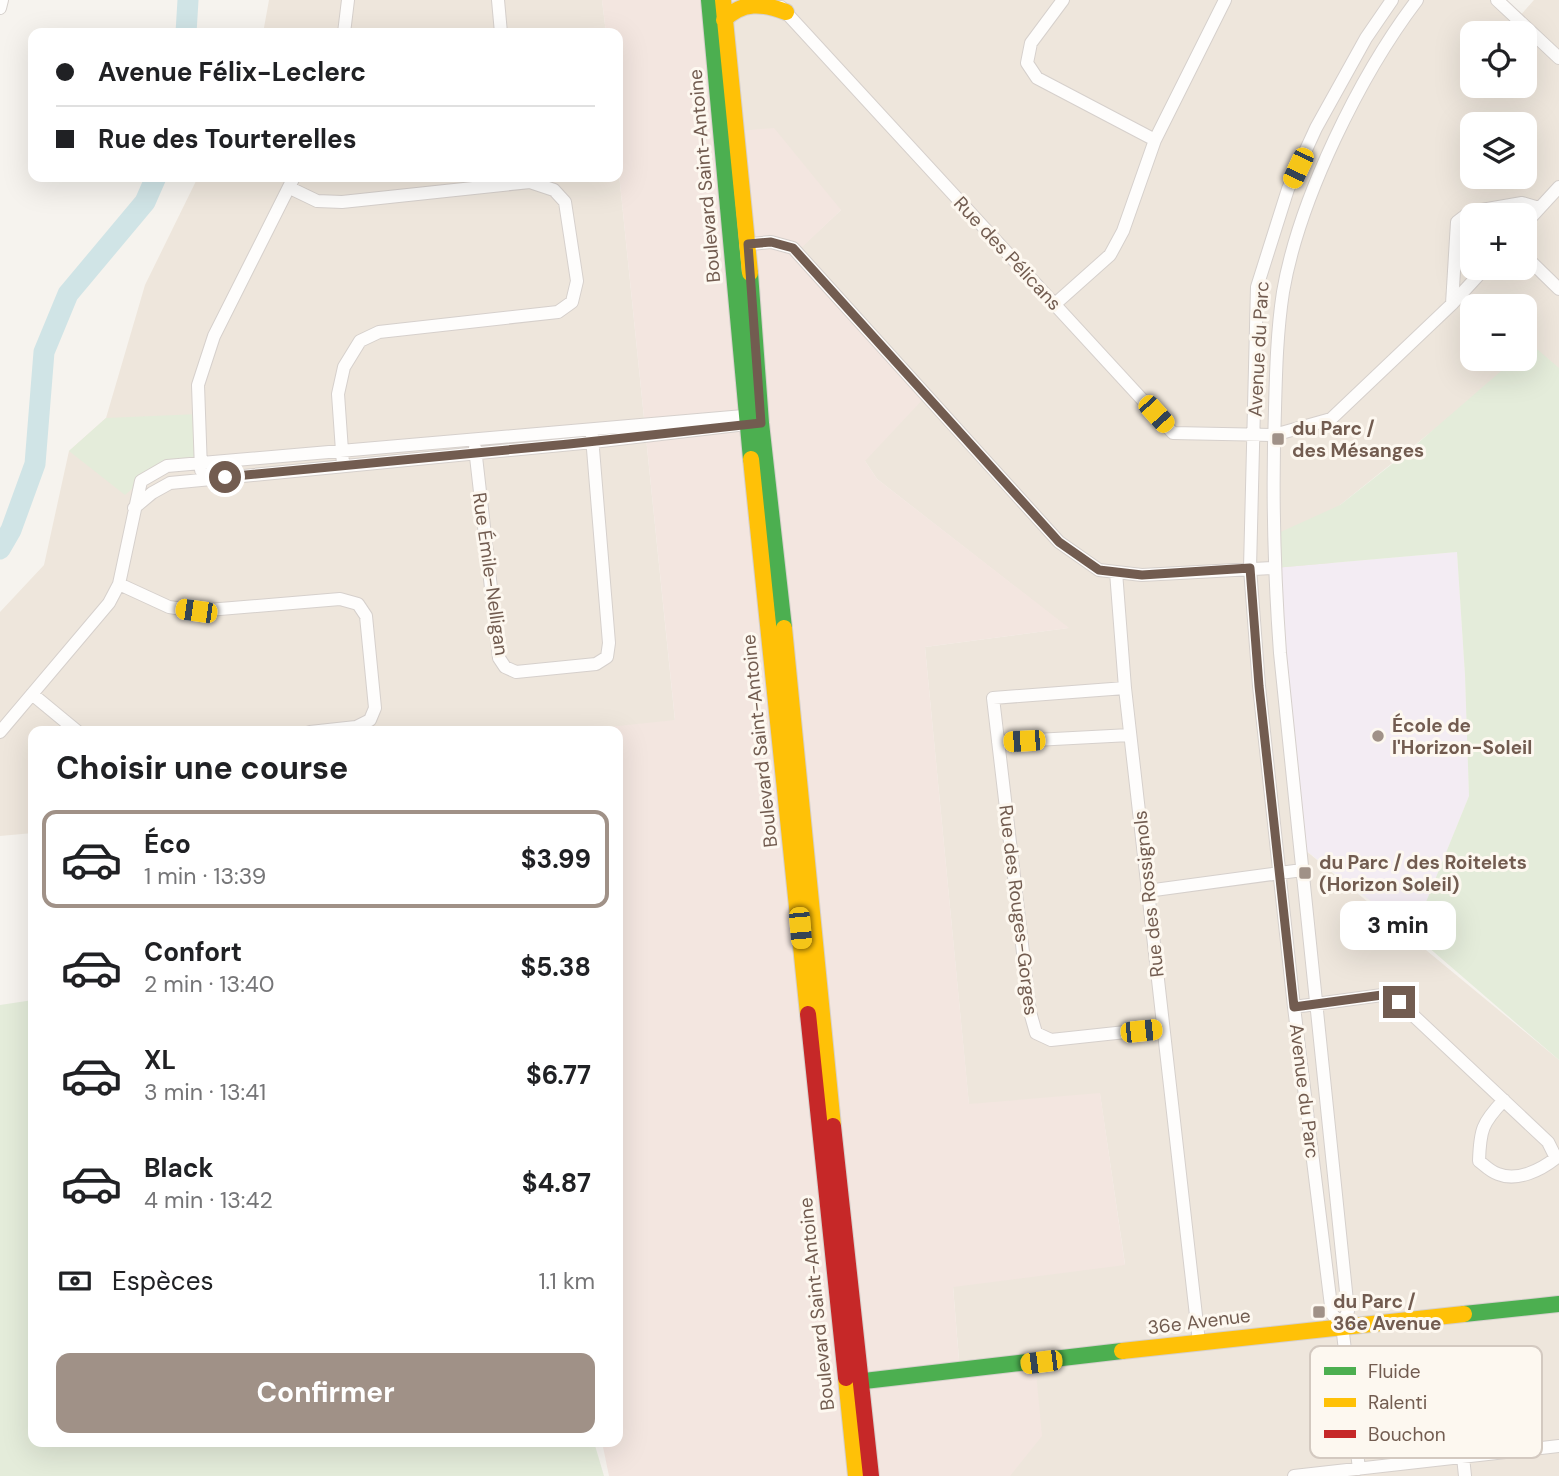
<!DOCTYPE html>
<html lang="fr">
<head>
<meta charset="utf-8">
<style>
  body { margin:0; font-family:"DM Sans",sans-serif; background:#f6f6f6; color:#202124; height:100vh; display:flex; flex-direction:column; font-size:26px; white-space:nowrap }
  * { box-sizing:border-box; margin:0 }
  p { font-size:23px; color:#757577 }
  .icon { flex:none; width:38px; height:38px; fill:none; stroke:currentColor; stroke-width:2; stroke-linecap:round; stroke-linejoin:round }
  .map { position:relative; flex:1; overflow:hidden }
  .side { position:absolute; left:28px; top:726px; width:595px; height:721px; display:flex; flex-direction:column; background:#fff; border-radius:14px; box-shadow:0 7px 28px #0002 }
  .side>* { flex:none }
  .banner { position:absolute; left:28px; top:28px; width:595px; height:154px; border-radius:14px; box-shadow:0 7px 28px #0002; display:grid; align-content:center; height:154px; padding:0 28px; background:#fff }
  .controls { position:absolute; left:1460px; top:21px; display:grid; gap:14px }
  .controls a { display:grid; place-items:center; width:77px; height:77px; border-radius:14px; background:#fff; box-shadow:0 7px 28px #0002; font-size:35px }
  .end { position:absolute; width:32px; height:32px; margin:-16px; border:9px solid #725c50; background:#fff; box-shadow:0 0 0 4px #fff }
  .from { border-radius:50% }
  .bubble { position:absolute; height:49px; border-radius:14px; background:#fff; box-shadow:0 7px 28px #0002; font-size:23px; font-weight:700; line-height:49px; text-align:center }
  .car { position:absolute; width:21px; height:42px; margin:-21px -10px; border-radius:9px; box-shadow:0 0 5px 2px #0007; background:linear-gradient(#f5c518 24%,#345 0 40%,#f5c518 0 76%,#345 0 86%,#f5c518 0) }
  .banner b { display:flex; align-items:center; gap:24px; height:66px; font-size:26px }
  .banner b+b { border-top:2px solid #e0e0e0 }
  .banner i { width:18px; height:18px; background:#202124 }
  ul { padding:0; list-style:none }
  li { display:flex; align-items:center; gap:21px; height:98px; margin:0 14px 10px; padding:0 14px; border:4px solid transparent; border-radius:14px }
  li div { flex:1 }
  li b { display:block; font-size:26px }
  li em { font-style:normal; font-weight:700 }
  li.current { border-color:#a09187 }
  li>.icon { width:63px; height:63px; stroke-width:1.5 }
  h2 { padding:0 28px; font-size:32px; line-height:84px }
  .pay { display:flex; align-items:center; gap:18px; height:77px; padding:0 28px; font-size:26px }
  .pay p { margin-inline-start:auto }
  .button { display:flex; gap:14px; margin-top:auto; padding:14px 28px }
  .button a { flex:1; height:80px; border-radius:14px; background:#a09187; color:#fff; font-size:28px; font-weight:700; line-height:80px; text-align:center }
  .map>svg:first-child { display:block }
  .residential { fill:#eee6dc; fill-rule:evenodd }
  .commercial { fill:#f3e6e0 }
  .education { fill:#f3ecf3 }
  .green { fill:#e4ecda }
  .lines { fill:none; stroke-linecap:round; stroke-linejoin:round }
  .river { stroke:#d0e4e6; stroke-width:21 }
  .street-casing { stroke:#d6d0cc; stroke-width:14 }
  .fast-casing { stroke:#d6d0cc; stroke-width:18 }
  .slow-casing { stroke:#d6d0cc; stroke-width:18 }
  .jam-casing { stroke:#d6d0cc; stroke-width:18 }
  .street { stroke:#fefdfc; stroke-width:12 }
  .fast { stroke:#4caf50; stroke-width:16 }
  .slow { stroke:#ffc107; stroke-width:16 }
  .jam { stroke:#c62828; stroke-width:16 }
  .route { stroke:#725c50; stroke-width:9 }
  .poi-dot { fill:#a09187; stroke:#fdf8f0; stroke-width:2.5 }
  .labels { text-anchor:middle; stroke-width:6; stroke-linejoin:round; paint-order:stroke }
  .street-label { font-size:19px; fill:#725c50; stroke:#fdf8f0 }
  .poi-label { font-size:19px; font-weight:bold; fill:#725c50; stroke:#fdf8f0; text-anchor:start }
  .key { fill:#fdf8f0; stroke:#d3c9c0; stroke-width:2 }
  .key-label { font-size:19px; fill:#725c50 }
</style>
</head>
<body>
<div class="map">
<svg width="1559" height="1476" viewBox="0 0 1559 1476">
  <rect width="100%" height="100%" fill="#f6f3ee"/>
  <path class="residential" d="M 269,0 L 602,0 L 606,33 L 263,33 Z
    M 701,0 L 1497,0 L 1517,19 L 1534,0 L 1559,0 L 1559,394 L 1524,357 L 1524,306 L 1472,306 L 1472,359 L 1522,359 L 1340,505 L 1299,845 L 1559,1060 L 1559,1476 L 1010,1476 L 960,1372 L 953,1286 L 1125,1264 L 1100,1094 L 969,1105 L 925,647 L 1068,628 L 877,479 L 865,461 L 795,253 L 841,210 L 715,134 ZM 1472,33 L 1524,33 L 1524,86 L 1472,86 ZM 1472,124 L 1524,124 L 1524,177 L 1472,177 ZM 1472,215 L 1524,215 L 1524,268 L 1472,268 Z
    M 618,164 L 675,721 L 562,732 L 33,732 L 33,833 L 0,836 L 0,612 L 44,565 L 69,451 L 106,418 L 145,285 L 198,177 L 618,177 Z"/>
  <path class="commercial" d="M 602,0 L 701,0 L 715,133 L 774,128 L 841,210 L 796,253 L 925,397 L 865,461 L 877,479 L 1069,628 L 925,647 L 969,1104 L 1100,1093 L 1125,1265 L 953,1287 L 960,1372 L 1035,1362 L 1042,1436 L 1010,1476 L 609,1476 L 602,1442 L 618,1442 L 618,732 L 562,732 L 675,720 L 618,164 L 618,33 L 606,33 Z"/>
  <path class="education" d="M 1457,552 L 1465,675 L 1469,796 L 1413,934 L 1299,845 L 1274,568 Z"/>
  <path class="green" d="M 1531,344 L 1559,368 L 1559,1060 L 1413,934 L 1469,796 L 1465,675 L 1457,552 L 1274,568 L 1274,535 L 1340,505 L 1411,449 L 1515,359 L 1524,359 L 1524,350 Z
    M 199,414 L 201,463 L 167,466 L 141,481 L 125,495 L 69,451 L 106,418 Z
    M 33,1000 L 33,1442 L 594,1442 L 604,1476 L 0,1476 L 0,1005 Z"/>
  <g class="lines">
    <path class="river" d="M 186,33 L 188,0
      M 0,549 L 11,530 L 35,464 L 44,352 L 68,294 L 145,202 L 156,177"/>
    <g class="street-casing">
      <path id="street" d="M 498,0 L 501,33
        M 1063,0 L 1031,43 L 1027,63 L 1037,78 L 1155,140
        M 1497,0 L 1559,58
        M 781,7 L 1173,433 L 1274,435 L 1331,419 L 1452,304 L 1485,268
        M 0,8 L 2,0
        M 344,33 L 348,0
        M 290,188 L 317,201 L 342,202 L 530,182 L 554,190 L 565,202 L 577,281 L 572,302 L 558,312 L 379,332 L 360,341 L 344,367 L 338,394 L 343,465
        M 1524,225 L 1559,187
        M 741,245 L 771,242 L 793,248 L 1059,542 L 1099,570 L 1142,575 L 1274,568
        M 1524,255 L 1559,289
        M 1055,304 L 1110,255 L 1123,231 L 1155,140 L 1225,0
        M 1452,304 L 1457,222 L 1470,212 L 1522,203 L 1539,208
        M 475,448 L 499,658 L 505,667 L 516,672 L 596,664 L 607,657 L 609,643 L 592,437
        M 201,470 L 198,385 L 214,336 L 294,177
        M 134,508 L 152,493 L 170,483 L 593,442 L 738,425
        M 1116,572 L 1125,688 L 1199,1342
        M 119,584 L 169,607 L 196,611 L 340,599 L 358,604 L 366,616 L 375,708 L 370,720 L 356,727 L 310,732
        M 1125,688 L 993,698 L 1030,1012 L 1036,1033 L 1051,1040 L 1163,1028
        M 32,694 L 78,732
        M 0,732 L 109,603 L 119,584 L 141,481 L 167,466 L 755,415
        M 998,742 L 1130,735
        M 1147,891 L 1302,870
        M 1294,1007 L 1382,995 L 1399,1002 L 1548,1142 L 1556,1158 C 1541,1170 1517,1182 1498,1174 C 1491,1172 1484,1165 1479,1161 C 1480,1130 1482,1123 1504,1100
        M 1342,1325 L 1332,1314 L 1294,1007 L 1259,686 L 1250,568 L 1257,287 L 1288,189 L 1316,128 L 1366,38 L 1392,0
        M 1463,1457 L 1465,1476
        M 1359,1469 L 1342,1325 L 1348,1311 L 1280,653 C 1274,571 1272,490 1275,409 C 1276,370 1277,331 1283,292 C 1299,199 1360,75 1417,0
        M 1294,1476 L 1559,1446"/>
    </g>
    <g class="fast-casing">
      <path id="fast" d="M 709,0 L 751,459
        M 750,273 L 761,423 L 784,628
        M 1464,1314 L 1559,1304
        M 847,1383 L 1122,1351"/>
    </g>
    <g class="slow-casing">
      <path id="slow" d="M 723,0 L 750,273
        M 724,20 C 742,1 763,3 786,12
        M 751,459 L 808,1014
        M 784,628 L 833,1126
        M 1122,1351 L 1464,1314
        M 846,1378 L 856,1476"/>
    </g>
    <g class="jam-casing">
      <path id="jam" d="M 808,1014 L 846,1378
        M 833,1126 L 871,1476"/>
    </g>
    <use href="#street" class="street"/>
    <use href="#fast" class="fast"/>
    <use href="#slow" class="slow"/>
    <use href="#jam" class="jam"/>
  </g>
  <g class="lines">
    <path class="route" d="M 225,477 L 569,444 L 761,423 L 748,244 L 771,242 L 793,248 L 1059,542 L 1099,570 L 1142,575 L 1250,568 L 1259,686 L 1294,1007 L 1382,995 L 1399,1002"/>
  </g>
  <g class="poi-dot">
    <rect x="1271" y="432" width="14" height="14" rx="3.5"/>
    <circle cx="1378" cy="736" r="7"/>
    <rect x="1298" y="866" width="14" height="14" rx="3.5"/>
    <rect x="1312" y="1305" width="14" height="14" rx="3.5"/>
  </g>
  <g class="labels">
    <g class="street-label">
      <text transform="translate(704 176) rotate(-95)" y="7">Boulevard Saint-Antoine</text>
      <text transform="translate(1008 253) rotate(47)" y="7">Rue des Pélicans</text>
      <text transform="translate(1258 349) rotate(-87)" y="7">Avenue du Parc</text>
      <text transform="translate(491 574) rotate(82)" y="7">Rue Émile-Nelligan</text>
      <text transform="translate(759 741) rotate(-96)" y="7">Boulevard Saint-Antoine</text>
      <text transform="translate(1148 894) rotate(-96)" y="7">Rue des Rossignols</text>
      <text transform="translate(1019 910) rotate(83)" y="7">Rue des Rouges-Gorges</text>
      <text transform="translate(1305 1091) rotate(83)" y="7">Avenue du Parc</text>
      <text transform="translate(816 1304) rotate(-96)" y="7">Boulevard Saint-Antoine</text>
      <text transform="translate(1199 1321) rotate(-7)" y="7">36e Avenue</text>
    </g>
    <g class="poi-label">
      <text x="1292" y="435">du Parc /<tspan x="1292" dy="22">des Mésanges</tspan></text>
      <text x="1392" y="732">École de<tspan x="1392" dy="22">l'Horizon-Soleil</tspan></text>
      <text x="1319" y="869">du Parc / des Roitelets<tspan x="1319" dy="22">(Horizon Soleil)</tspan></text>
      <text x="1333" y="1308">du Parc /<tspan x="1333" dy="22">36e Avenue</tspan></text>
    </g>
  </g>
  <rect x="1310" y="1346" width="232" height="112" rx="10" class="key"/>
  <rect x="1324" y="1367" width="32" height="8" fill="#4caf50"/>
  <rect x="1324" y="1398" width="32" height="9" fill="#ffc107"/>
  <rect x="1324" y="1430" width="32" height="8" fill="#c62828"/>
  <g class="key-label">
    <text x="1368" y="1378">Fluide</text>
    <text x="1368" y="1409">Ralenti</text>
    <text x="1368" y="1441">Bouchon</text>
  </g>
</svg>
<div class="controls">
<a><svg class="icon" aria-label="locate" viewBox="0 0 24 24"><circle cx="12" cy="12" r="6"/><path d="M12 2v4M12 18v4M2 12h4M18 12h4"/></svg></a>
<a><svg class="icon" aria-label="layers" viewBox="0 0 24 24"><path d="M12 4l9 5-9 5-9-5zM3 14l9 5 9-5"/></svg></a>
<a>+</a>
<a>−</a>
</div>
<i class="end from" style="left:225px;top:477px"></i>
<i class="end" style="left:1399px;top:1002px"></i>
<div class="bubble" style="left:1340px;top:901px;width:116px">3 min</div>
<i class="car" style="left:1298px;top:168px;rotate:205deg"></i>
<i class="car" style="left:1156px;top:414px;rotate:138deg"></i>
<i class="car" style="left:196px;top:611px;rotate:278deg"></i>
<i class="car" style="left:1024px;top:741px;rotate:267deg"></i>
<i class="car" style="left:800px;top:928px;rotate:175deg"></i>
<i class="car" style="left:1141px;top:1031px;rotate:84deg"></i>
<i class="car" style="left:1041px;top:1362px;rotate:263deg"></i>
<div class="banner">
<b><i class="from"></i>Avenue Félix-Leclerc</b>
<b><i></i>Rue des Tourterelles</b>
</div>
<section class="side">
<h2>Choisir une course</h2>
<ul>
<li class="current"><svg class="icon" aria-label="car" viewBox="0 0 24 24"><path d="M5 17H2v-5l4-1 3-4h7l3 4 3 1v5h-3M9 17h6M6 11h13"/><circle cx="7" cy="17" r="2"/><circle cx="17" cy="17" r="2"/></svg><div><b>Éco</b><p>1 min · 13:39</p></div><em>$3.99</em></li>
<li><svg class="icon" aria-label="car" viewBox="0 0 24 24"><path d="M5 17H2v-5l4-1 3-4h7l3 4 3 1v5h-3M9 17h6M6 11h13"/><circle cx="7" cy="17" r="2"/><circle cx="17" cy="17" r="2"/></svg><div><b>Confort</b><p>2 min · 13:40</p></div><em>$5.38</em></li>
<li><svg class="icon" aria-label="car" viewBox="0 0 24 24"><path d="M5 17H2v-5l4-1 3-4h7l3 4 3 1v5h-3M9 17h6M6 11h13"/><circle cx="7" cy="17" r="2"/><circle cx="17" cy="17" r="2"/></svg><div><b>XL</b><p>3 min · 13:41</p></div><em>$6.77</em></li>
<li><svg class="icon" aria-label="car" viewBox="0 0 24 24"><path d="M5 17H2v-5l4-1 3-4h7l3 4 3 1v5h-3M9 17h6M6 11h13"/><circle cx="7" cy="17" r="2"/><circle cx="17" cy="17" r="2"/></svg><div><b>Black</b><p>4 min · 13:42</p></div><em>$4.87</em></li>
</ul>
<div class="pay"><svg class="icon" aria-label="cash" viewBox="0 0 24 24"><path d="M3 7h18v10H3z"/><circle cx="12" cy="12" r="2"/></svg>Espèces<p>1.1 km</p></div>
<div class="button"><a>Confirmer</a></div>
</section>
</div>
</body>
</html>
